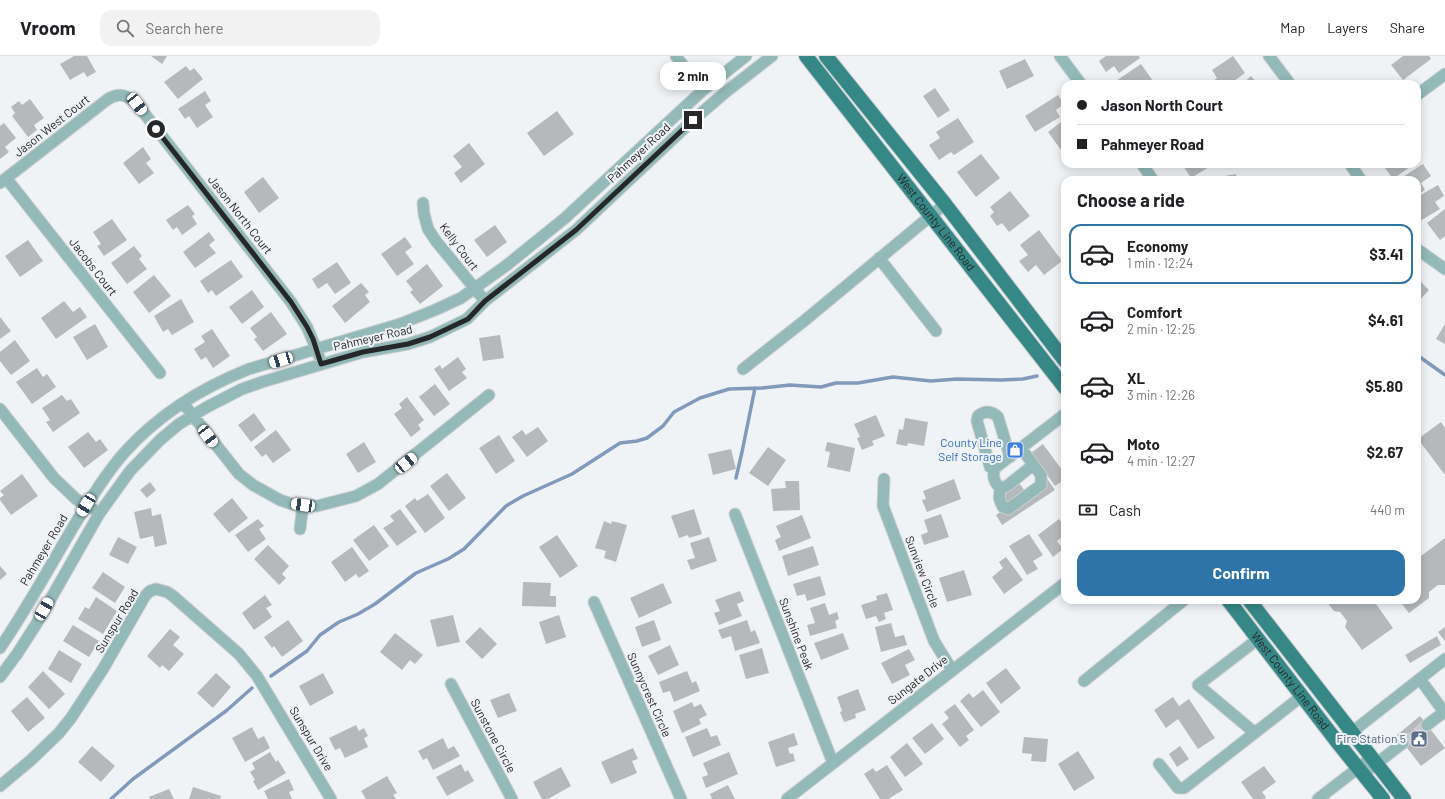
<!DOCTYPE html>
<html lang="en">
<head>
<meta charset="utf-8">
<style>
  body { margin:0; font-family:Barlow,sans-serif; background:#f2f2f2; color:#202124; height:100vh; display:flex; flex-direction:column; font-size:15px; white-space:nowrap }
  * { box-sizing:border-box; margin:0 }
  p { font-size:13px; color:#757577 }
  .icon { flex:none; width:22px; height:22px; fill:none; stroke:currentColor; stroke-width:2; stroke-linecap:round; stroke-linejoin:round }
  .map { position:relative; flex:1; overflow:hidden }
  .side { position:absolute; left:1061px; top:120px; width:360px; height:428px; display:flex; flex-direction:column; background:#fff; border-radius:12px; box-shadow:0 2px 10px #0003 }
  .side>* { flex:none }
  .top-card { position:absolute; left:1061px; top:24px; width:360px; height:88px; border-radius:12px; box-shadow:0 2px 10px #0003; display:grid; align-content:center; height:88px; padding:0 16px; background:#fff }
  .end { position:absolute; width:18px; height:18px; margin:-9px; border:5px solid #262728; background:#fff; box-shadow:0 0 0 2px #fff }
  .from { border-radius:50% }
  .bubble { position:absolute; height:28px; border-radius:12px; background:#fff; box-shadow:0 2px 10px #0003; font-size:13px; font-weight:700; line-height:28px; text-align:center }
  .car { position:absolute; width:12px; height:24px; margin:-12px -6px; border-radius:5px; box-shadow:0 0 3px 1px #0007; background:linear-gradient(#fff 24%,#345 0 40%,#fff 0 76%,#345 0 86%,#fff 0) }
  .top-card b { display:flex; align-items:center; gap:14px; height:38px; font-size:15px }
  .top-card b+b { border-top:1px solid #e0e0e0 }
  .top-card i { width:10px; height:10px; background:#202124 }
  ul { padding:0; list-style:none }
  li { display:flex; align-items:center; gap:12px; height:60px; margin:0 8px 6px; padding:0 8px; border:2px solid transparent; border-radius:12px }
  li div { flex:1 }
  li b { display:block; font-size:15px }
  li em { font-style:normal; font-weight:700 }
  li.active { border-color:#2e74a8 }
  li>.icon { width:36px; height:36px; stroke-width:1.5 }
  h2 { padding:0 16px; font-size:18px; line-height:48px }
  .pay { display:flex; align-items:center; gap:10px; height:44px; padding:0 16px; font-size:15px }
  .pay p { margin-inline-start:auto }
  .cta { display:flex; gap:8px; margin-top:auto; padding:8px 16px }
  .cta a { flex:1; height:46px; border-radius:12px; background:#2e74a8; color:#fff; font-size:16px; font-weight:700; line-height:46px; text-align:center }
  header { display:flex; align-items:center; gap:24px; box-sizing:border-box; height:56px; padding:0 20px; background:#fff; border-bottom:1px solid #e0e0e0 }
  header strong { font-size:19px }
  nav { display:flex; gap:22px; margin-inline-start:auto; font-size:14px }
  .search { width:280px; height:36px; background:#f2f2f2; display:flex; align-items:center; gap:10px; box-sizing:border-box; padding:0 14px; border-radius:12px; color:#757577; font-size:15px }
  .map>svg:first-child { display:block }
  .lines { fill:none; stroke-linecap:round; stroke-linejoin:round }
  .stream { stroke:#8199ba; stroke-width:3.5 }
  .building { fill:#b6b9bb }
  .minor-tunnel { stroke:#c8cacd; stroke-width:11; stroke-dasharray:11 5.5; stroke-linecap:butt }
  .minor-casing { stroke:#ccced1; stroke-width:13 }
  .major-casing { stroke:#ccced1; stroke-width:16 }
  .minor { stroke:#93bab8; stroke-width:11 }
  .major { stroke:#368887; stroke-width:14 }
  .route { stroke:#262728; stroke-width:5 }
  .labels { text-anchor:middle; stroke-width:4; stroke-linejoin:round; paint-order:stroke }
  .street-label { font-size:12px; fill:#262728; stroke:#f0f3f6 }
  .shop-label { font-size:12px; fill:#366cbe; stroke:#f0f3f6; text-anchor:end }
  .service-label { font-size:12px; fill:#4e5e75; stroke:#f0f3f6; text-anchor:end }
</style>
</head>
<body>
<header>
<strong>Vroom</strong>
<div class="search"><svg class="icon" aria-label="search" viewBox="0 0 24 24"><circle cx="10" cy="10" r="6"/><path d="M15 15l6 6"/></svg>Search here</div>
<nav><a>Map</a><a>Layers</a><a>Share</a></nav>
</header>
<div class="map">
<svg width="1445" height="743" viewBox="0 0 1445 743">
  <rect width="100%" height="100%" fill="#f0f3f6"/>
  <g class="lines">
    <path class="stream" d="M 1417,299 L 1445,319
      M 736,422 L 742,396 L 755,332
      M 271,620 L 307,595 L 320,579 L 339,566 L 358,558 L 375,548 L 416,517 L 448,503 L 464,493 L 506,450 L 523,440 L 572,418 L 620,387 L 637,385 L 647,382 L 663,370 L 674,356 L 700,342 L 729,333 L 762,332 L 790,329 L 821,331 L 836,327 L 858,327 L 893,321 L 931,325 L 957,323 L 1001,324 L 1023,323 L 1037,320
      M 111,743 L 133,723 L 226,655 L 252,632"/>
  </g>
  <path class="building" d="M 74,0 L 87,0 L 96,16 L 87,21 L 84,16 L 70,24 L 60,8 Z
    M 151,0 L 167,0 L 162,8 Z
    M 1106,0 L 1139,0 L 1140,2 L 1119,17 L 1114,10 L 1106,16 L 1099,5 Z
    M 1233,0 L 1245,17 L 1230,28 L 1215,28 L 1213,25 L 1217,22 L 1212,14 Z
    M 1403,0 L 1429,0 L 1431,3 L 1403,24 L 1391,9 Z
    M 1025,3 L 1034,20 L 1007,33 L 999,15 Z
    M 1141,8 L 1153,25 L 1148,28 L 1118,28 L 1116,25 Z
    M 186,10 L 190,15 L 194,12 L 203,23 L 178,43 L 164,26 Z
    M 1251,20 L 1258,28 L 1242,28 Z
    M 935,32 L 950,54 L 938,62 L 923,40 Z
    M 205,35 L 211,45 L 205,49 L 213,61 L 197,72 L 189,60 L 185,63 L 178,53 Z
    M 1058,39 L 1064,48 L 1056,54 L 1060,61 L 1035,76 L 1025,60 Z
    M 30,43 L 44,62 L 34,69 L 37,74 L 28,81 L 12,60 L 15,57 L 11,51 L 19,45 L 22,49 Z
    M 557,55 L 574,78 L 544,100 L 527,77 Z
    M 958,62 L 974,86 L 954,99 L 951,96 L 939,104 L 929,89 L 940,82 L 936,76 Z
    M 1065,63 L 1065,91 L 1061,94 L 1048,76 Z
    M 4,67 L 16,82 L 5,91 L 9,96 L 0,103 L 0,70 Z
    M 469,87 L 485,108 L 461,127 L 454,117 L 462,111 L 453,100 Z
    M 143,91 L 151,103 L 146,107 L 154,117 L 139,128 L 123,107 Z
    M 981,98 L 1000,122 L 976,141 L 957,116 Z
    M 1182,108 L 1214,108 L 1191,122 Z
    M 1382,108 L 1414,108 L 1393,123 Z
    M 1423,108 L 1431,120 L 1421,127 L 1425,134 L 1417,139 L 1417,124 L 1398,124 Z
    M 1236,118 L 1237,124 L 1208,124 L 1208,123 Z
    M 263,121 L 279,142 L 259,157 L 244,136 Z
    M 1438,129 L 1444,140 L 1435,146 L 1440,153 L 1420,165 L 1417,160 L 1417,141 Z
    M 1010,135 L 1030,160 L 1009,176 L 1002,167 L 997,170 L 990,160 L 994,156 L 990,151 Z
    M 188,149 L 195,158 L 192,160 L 197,168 L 182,179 L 177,171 L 173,174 L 166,164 Z
    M 1445,153 L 1445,180 L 1440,184 L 1427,167 Z
    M 112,163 L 127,184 L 104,200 L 97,190 L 101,188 L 93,176 Z
    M 495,169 L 507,186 L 487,201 L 474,184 Z
    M 1039,174 L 1062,205 L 1044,219 L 1036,209 L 1028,216 L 1019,205 L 1028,199 L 1020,189 Z
    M 209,176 L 215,184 L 209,189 L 216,197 L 195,212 L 183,196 Z
    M 405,181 L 412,191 L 405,196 L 414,208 L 397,220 L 381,198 Z
    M 28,184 L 43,205 L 20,221 L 5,200 Z
    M 134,190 L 142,200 L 139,203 L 147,213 L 127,228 L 111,207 Z
    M 231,204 L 243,221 L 216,240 L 212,234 L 208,237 L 200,225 Z
    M 337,206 L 351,227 L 335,238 L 327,227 L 318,233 L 312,223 Z
    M 427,208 L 443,230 L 420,248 L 410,236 L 413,234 L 406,225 Z
    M 154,219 L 171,240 L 149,257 L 133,236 Z
    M 1421,226 L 1429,234 L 1417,247 L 1417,229 Z
    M 361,227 L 369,236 L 365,239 L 370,246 L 345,267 L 332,250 Z
    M 252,234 L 264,251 L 242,268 L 229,251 Z
    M 181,243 L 194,266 L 172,279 L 168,273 L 163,276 L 154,260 Z
    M 64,245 L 73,256 L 80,251 L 87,261 L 56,283 L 41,262 Z
    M 271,256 L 287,278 L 263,295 L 254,283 L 257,281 L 250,272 Z
    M 0,261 L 11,275 L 0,283 Z
    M 95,268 L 108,291 L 87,304 L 73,281 Z
    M 1445,268 L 1445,288 L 1436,283 Z
    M 212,273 L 230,300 L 213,312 L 206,301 L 201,304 L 194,293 L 205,286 L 201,280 Z
    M 500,279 L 504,302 L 483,305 L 479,282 Z
    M 15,284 L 30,305 L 11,319 L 0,305 L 0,296 Z
    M 458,301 L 466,313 L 462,316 L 467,322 L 449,335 L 434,313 L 440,309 L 442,313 Z
    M 37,312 L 43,321 L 47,318 L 56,331 L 32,348 L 16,326 Z
    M 435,328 L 450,348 L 434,360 L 419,341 Z
    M 62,339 L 67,345 L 71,343 L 80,357 L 53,376 L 46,366 L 50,364 L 42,352 Z
    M 407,341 L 424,364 L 418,369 L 421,373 L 411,381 L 394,358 L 402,352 L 399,348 Z
    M 254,357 L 266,374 L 251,386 L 238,369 Z
    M 876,359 L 885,380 L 872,385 L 874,389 L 862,394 L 857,382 L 860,381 L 854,368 Z
    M 905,362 L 928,366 L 924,390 L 908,387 L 907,390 L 896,388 L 899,373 L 903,374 Z
    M 1441,366 L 1445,372 L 1445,419 L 1418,383 Z
    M 538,371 L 548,385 L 527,401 L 512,381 L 522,374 L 526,379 Z
    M 276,374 L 291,394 L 273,407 L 266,398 L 262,401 L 254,391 Z
    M 88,376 L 96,386 L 100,383 L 108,394 L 84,412 L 68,391 Z
    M 499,379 L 515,405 L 496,418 L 479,392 Z
    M 364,386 L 376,406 L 358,417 L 346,398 Z
    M 827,386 L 855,392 L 850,416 L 827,411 L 830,396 L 825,395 Z
    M 1043,388 L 1065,418 L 1065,423 L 1055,430 L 1039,408 L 1028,399 Z
    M 768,391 L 786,404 L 768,430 L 749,417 Z
    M 731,393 L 736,413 L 713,419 L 708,398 Z
    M 447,417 L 466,442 L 449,455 L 430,430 Z
    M 22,418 L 38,440 L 11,459 L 0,444 L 0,442 L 4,439 L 0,435 Z
    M 1046,421 L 1055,434 L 1002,469 L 996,459 L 1009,450 L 1002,439 L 1019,427 L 1025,435 Z
    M 954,423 L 961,443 L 927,456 L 922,444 L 926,443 L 923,435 Z
    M 785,425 L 799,425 L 800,454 L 773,455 L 771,433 L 786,432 Z
    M 150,426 L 156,434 L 147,442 L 140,434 Z
    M 428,438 L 445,462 L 425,477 L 405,450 L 415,442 L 417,445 Z
    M 232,442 L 248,462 L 229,477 L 213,458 Z
    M 151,452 L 152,460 L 161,458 L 167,488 L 155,491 L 153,480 L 140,483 L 134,456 Z
    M 400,453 L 417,476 L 397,490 L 383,472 L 394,465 L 390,460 Z
    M 694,453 L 702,478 L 689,482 L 688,479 L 679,482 L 671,460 Z
    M 941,458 L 949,481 L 924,489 L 921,479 L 928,476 L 924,464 Z
    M 802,459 L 811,482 L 779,495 L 775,484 L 781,481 L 776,470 Z
    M 258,463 L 264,470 L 259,473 L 266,483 L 248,496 L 235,479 Z
    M 1059,463 L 1065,472 L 1065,479 L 1057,485 L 1063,493 L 1053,501 L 1038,479 Z
    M 604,465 L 611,468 L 612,465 L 627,469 L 616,506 L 604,502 L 606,495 L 595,492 Z
    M 374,469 L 389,490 L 369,505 L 353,484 Z
    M 1029,478 L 1043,499 L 1033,505 L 1038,513 L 1027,519 L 1009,490 Z
    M 557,479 L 578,510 L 560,522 L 539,491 Z
    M 118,481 L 137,491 L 128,508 L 109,499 Z
    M 709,481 L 717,505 L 691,514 L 687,504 L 695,502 L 690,487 Z
    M 1445,482 L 1445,529 L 1438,529 L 1429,536 L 1429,542 L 1409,557 L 1399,544 L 1417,544 L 1417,509 L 1421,506 L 1421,500 Z
    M 268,489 L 289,510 L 282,518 L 286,522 L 279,529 L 254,503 Z
    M 813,490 L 819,509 L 788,520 L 782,500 Z
    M 352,491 L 369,515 L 359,522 L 356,518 L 345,526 L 331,506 Z
    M 1006,501 L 1023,524 L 1004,538 L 992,521 L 1003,512 L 999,506 Z
    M 0,510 L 7,518 L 0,524 Z
    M 964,514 L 972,539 L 947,546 L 939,522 Z
    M 103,516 L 125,531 L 115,547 L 92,532 Z
    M 820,520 L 826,539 L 807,545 L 805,538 L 797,540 L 793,528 Z
    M 523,526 L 551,527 L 550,540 L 556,540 L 556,551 L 522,550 Z
    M 663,527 L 672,547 L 639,562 L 630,542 Z
    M 740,535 L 744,545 L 737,548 L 742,560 L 719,569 L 714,557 L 720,555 L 715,544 Z
    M 887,537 L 893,554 L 884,557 L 886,563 L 879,566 L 876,560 L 866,563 L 861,549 L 877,544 L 876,540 Z
    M 265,539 L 272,549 L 266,552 L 272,561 L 254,574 L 242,557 Z
    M 96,541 L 117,555 L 103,578 L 78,563 L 85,551 L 89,553 Z
    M 1325,544 L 1367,544 L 1370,548 L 1376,548 L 1393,572 L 1362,594 L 1345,571 L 1347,565 L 1340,556 L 1334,555 Z
    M 825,547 L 829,559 L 837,556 L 839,563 L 835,565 L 837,572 L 810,580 L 807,569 L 815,567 L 810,552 Z
    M 453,559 L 460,586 L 437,591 L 430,564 Z
    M 559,559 L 566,581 L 546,588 L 539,566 Z
    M 288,564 L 303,585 L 282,601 L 274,590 L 272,592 L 264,581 Z
    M 654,564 L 661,584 L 642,591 L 635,571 Z
    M 747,564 L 751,576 L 755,574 L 760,587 L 735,595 L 731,580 L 722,583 L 718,574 Z
    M 891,567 L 895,581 L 904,579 L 907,589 L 881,596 L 875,571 Z
    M 73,569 L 99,585 L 89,601 L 63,585 Z
    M 480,571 L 497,588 L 482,603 L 465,586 Z
    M 1445,571 L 1445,585 L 1438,576 Z
    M 170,573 L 180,581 L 173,589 L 184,598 L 169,615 L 162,609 L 160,612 L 147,600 Z
    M 395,577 L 423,599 L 415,608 L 410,604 L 402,614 L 380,596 Z
    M 843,577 L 849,593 L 821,604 L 814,587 Z
    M 1437,580 L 1441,589 L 1410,607 L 1405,599 Z
    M 670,589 L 679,609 L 658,619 L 648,600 Z
    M 762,592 L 769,617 L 746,623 L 739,599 Z
    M 909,593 L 915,604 L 905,609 L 910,619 L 892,628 L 881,607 Z
    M 59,594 L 82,608 L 71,627 L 48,613 Z
    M 1006,612 L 1021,632 L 1001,648 L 986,627 Z
    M 43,615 L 65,638 L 49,653 L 28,631 Z
    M 687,615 L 692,627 L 696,625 L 700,635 L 674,646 L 670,635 L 663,637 L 659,626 Z
    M 216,617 L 231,631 L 213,652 L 197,637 Z
    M 323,617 L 334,637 L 310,650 L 299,630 Z
    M 858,633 L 866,654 L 855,658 L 856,662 L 844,666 L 840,656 L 842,655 L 837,641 Z
    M 983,634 L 1000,656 L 981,671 L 960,645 L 969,637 L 973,642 Z
    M 509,637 L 517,655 L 498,662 L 490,644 Z
    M 27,641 L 45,662 L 28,676 L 11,655 Z
    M 1173,641 L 1179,650 L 1189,643 L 1215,682 L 1198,693 L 1178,663 L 1166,672 L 1154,654 Z
    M 692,646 L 694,651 L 701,648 L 707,659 L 699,663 L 701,668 L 682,677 L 673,655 Z
    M 955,648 L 974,674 L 966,680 L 969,684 L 960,691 L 942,668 L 949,662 L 944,656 Z
    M 1420,660 L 1445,692 L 1421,710 L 1397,679 Z
    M 932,667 L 944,683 L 925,698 L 912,682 Z
    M 356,669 L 359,675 L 364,672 L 368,680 L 364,682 L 368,691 L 345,702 L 340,692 L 335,694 L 329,682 Z
    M 252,671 L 258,683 L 264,680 L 270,692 L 245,706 L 232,682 Z
    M 707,672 L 711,681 L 717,679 L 721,689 L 693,701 L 685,681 Z
    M 794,677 L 798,689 L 788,692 L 790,698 L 793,697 L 795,705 L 776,711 L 768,686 Z
    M 1024,681 L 1048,683 L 1046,706 L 1031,705 L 1032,698 L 1022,697 Z
    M 443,682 L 448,693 L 454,690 L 460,700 L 433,714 L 427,702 L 423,704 L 418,695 Z
    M 907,687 L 923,708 L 905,721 L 890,701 Z
    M 92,690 L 115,710 L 101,726 L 78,706 Z
    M 1180,690 L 1189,703 L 1177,711 L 1169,698 Z
    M 633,692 L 638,703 L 632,705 L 637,717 L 611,728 L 601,706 Z
    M 1078,695 L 1095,722 L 1074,735 L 1058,708 Z
    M 270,696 L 276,706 L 278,704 L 286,717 L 258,734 L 253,725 L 255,724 L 250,716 L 255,713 L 252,707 Z
    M 729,696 L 738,718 L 706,732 L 702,721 L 708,719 L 703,707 Z
    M 461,708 L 465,716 L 468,714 L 474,725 L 447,740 L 436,721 Z
    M 887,709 L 903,734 L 888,743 L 880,743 L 864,718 L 873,712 L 876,716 Z
    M 1264,710 L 1276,726 L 1262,736 L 1266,741 L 1264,743 L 1253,743 L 1241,726 Z
    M 561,711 L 571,730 L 548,743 L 542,743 L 533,726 Z
    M 387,720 L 397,737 L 393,739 L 396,743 L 366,743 L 361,735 Z
    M 289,723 L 294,734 L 289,736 L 292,743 L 268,743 L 264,735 Z
    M 728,729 L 735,743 L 712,743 L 710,738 Z
    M 193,731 L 221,740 L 220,743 L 189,743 Z
    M 169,733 L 174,743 L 150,743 L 149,741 Z"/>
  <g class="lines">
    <path class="minor-tunnel" d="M 1403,687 L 1427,669"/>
    <g class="minor-casing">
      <path id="minor" d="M 676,0 L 702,35
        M 1060,0 L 1081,28
        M 1269,0 L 1290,28
        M 1417,39 L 1445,18
        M 1142,108 L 1153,124
        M 1350,108 L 1361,124
        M 6,122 L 160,317
        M 0,127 L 108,43 C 119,36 127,39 137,48 L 291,246 L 307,271 L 319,300
        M 423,147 L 424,158 L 428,173 L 436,185 L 485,245
        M 1417,193 L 1445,213
        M 879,202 L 936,275
        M 743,313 L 804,265 L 945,148
        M 183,347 L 239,418 L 253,429 L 280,444 L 292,448 L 317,450 L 356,440 L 378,428 L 489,339
        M 0,353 L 54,422 L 76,443 L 93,453
        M 1033,409 L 1007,430 L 1001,432 C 994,428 992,419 995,412 L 1065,358
        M 995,412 L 990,411 L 977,365 L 978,360 C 985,354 992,355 998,361 L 1010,401
        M 884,423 L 883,450 L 934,585 L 952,614
        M 1001,432 C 998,440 999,444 1003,451 L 1008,453 L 1041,429 L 1041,419 L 1021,392
        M 735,458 L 833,707
        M 300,473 L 303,449
        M 594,546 L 681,743
        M 0,592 C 26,554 49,512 72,473 C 88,447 104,420 124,397 C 158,359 201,332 249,313 L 400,268 L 435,254 L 461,242 L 507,209 L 565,162 L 702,35 L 746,0
        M 0,621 L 17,598 L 37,567 L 99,458 L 130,415 L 160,384 L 179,368 L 207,351 L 242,333 L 262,326 L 363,296 L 408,288 L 430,281 L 467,263 L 485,245 L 576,174 L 693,64 L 727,35 L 772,0
        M 1420,623 L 1444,656 L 1427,669
        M 1084,625 L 1184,544
        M 451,628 L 512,743
        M 1255,677 L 1198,629 L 1258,583
        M 1338,687 L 1445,603
        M 1159,708 L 1178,732 L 1184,732 L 1302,640
        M 1363,718 L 1403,687
        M 0,730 L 31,704 L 59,677 L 71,662 L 103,613 L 145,540 L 150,535 L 156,533 L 167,536 L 173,540 L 239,598 L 257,620 L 331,743
        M 787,743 L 1065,527
        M 1318,743 L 1371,702"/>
    </g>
    <g class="major-casing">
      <g id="major">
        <path id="s1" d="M 806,0 L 1065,332"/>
        <path d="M 826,0 L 945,148 L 1065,305"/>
        <path id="s2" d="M 1228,544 L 1338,687 L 1383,743"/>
        <path d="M 1249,544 L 1404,743"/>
      </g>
    </g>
    <use href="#minor" class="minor"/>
    <use href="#major" class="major"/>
  </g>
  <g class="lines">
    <path class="route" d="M 156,73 L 291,246 L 307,271 L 313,283 L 321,308 L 363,296 L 408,288 L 430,281 L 468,263 L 485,245 L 576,174 L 693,64"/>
  </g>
  <defs>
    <g id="shop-square" transform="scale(0.9)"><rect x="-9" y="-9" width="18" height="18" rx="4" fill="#3f7fe0" stroke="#f0f3f6"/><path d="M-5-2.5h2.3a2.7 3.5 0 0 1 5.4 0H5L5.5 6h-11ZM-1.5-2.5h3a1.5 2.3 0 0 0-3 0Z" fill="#fff"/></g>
    <g id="civic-square" transform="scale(0.9)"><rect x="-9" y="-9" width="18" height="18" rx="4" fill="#5c6f8a" stroke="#f0f3f6"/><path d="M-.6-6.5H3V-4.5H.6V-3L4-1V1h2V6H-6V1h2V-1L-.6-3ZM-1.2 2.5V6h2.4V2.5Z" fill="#fff"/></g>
  </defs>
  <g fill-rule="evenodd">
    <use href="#shop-square" x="1015" y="394"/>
    <use href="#civic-square" x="1419" y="683"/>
  </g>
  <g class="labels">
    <g class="street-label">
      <text transform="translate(52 70) rotate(-38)" y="4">Jason West Court</text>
      <text transform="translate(639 97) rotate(-43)" y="4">Pahmeyer Road</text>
      <text transform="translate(240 159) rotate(52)" y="4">Jason North Court</text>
      <text dy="4" stroke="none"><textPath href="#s1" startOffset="211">West County Line Road</textPath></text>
      <text transform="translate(459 191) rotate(53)" y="4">Kelly Court</text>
      <text transform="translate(93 211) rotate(52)" y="4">Jacobs Court</text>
      <text transform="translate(373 282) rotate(-13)" y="4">Pahmeyer Road</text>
      <text transform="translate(44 494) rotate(-59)" y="4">Pahmeyer Road</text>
      <text transform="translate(922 516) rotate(69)" y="4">Sunview Circle</text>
      <text transform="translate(117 565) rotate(-59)" y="4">Sunspur Road</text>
      <text transform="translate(796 578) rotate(69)" y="4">Sunshine Peak</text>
      <text transform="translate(918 624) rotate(-38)" y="4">Sungate Drive</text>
      <text dy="4" stroke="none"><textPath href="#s2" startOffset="102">West County Line Road</textPath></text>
      <text transform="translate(649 639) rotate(66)" y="4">Sunnycrest Circle</text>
      <text transform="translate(493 680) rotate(62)" y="4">Sunstone Circle</text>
      <text transform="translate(311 683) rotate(59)" y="4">Sunspur Drive</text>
    </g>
    <g class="shop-label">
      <text x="1002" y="391">County Line<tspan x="1002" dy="14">Self Storage</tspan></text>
    </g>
    <g class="service-label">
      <text x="1406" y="687">Fire Station 5</text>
    </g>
  </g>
</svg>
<i class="end from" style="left:156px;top:73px"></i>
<i class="end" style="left:693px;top:64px"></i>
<div class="bubble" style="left:660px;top:6px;width:66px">2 min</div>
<i class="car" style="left:137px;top:48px;rotate:142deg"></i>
<i class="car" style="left:281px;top:304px;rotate:253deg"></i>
<i class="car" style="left:208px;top:380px;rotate:143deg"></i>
<i class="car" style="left:406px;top:407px;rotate:51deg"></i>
<i class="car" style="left:86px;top:449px;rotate:211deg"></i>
<i class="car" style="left:303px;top:449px;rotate:278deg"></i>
<i class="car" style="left:44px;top:553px;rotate:30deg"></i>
<div class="top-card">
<b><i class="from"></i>Jason North Court</b>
<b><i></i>Pahmeyer Road</b>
</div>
<section class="side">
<h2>Choose a ride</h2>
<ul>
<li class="active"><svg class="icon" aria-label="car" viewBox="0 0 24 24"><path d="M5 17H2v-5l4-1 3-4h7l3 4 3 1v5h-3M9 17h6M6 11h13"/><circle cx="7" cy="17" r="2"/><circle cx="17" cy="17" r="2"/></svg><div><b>Economy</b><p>1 min · 12:24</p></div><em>$3.41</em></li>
<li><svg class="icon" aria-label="car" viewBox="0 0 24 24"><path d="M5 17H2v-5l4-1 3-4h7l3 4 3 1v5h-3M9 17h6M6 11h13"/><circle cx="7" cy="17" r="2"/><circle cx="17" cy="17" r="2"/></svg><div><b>Comfort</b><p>2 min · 12:25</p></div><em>$4.61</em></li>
<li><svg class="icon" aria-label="car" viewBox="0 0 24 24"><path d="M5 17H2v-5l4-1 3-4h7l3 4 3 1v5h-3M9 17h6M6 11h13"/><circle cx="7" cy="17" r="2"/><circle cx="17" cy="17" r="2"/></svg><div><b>XL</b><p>3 min · 12:26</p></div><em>$5.80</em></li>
<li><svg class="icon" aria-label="car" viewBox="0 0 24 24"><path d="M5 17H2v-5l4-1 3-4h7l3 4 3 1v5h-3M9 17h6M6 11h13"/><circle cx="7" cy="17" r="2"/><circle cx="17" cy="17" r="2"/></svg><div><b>Moto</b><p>4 min · 12:27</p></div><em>$2.67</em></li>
</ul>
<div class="pay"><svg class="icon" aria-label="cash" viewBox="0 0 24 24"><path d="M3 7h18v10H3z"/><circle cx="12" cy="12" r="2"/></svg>Cash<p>440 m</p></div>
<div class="cta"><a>Confirm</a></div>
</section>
</div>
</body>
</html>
